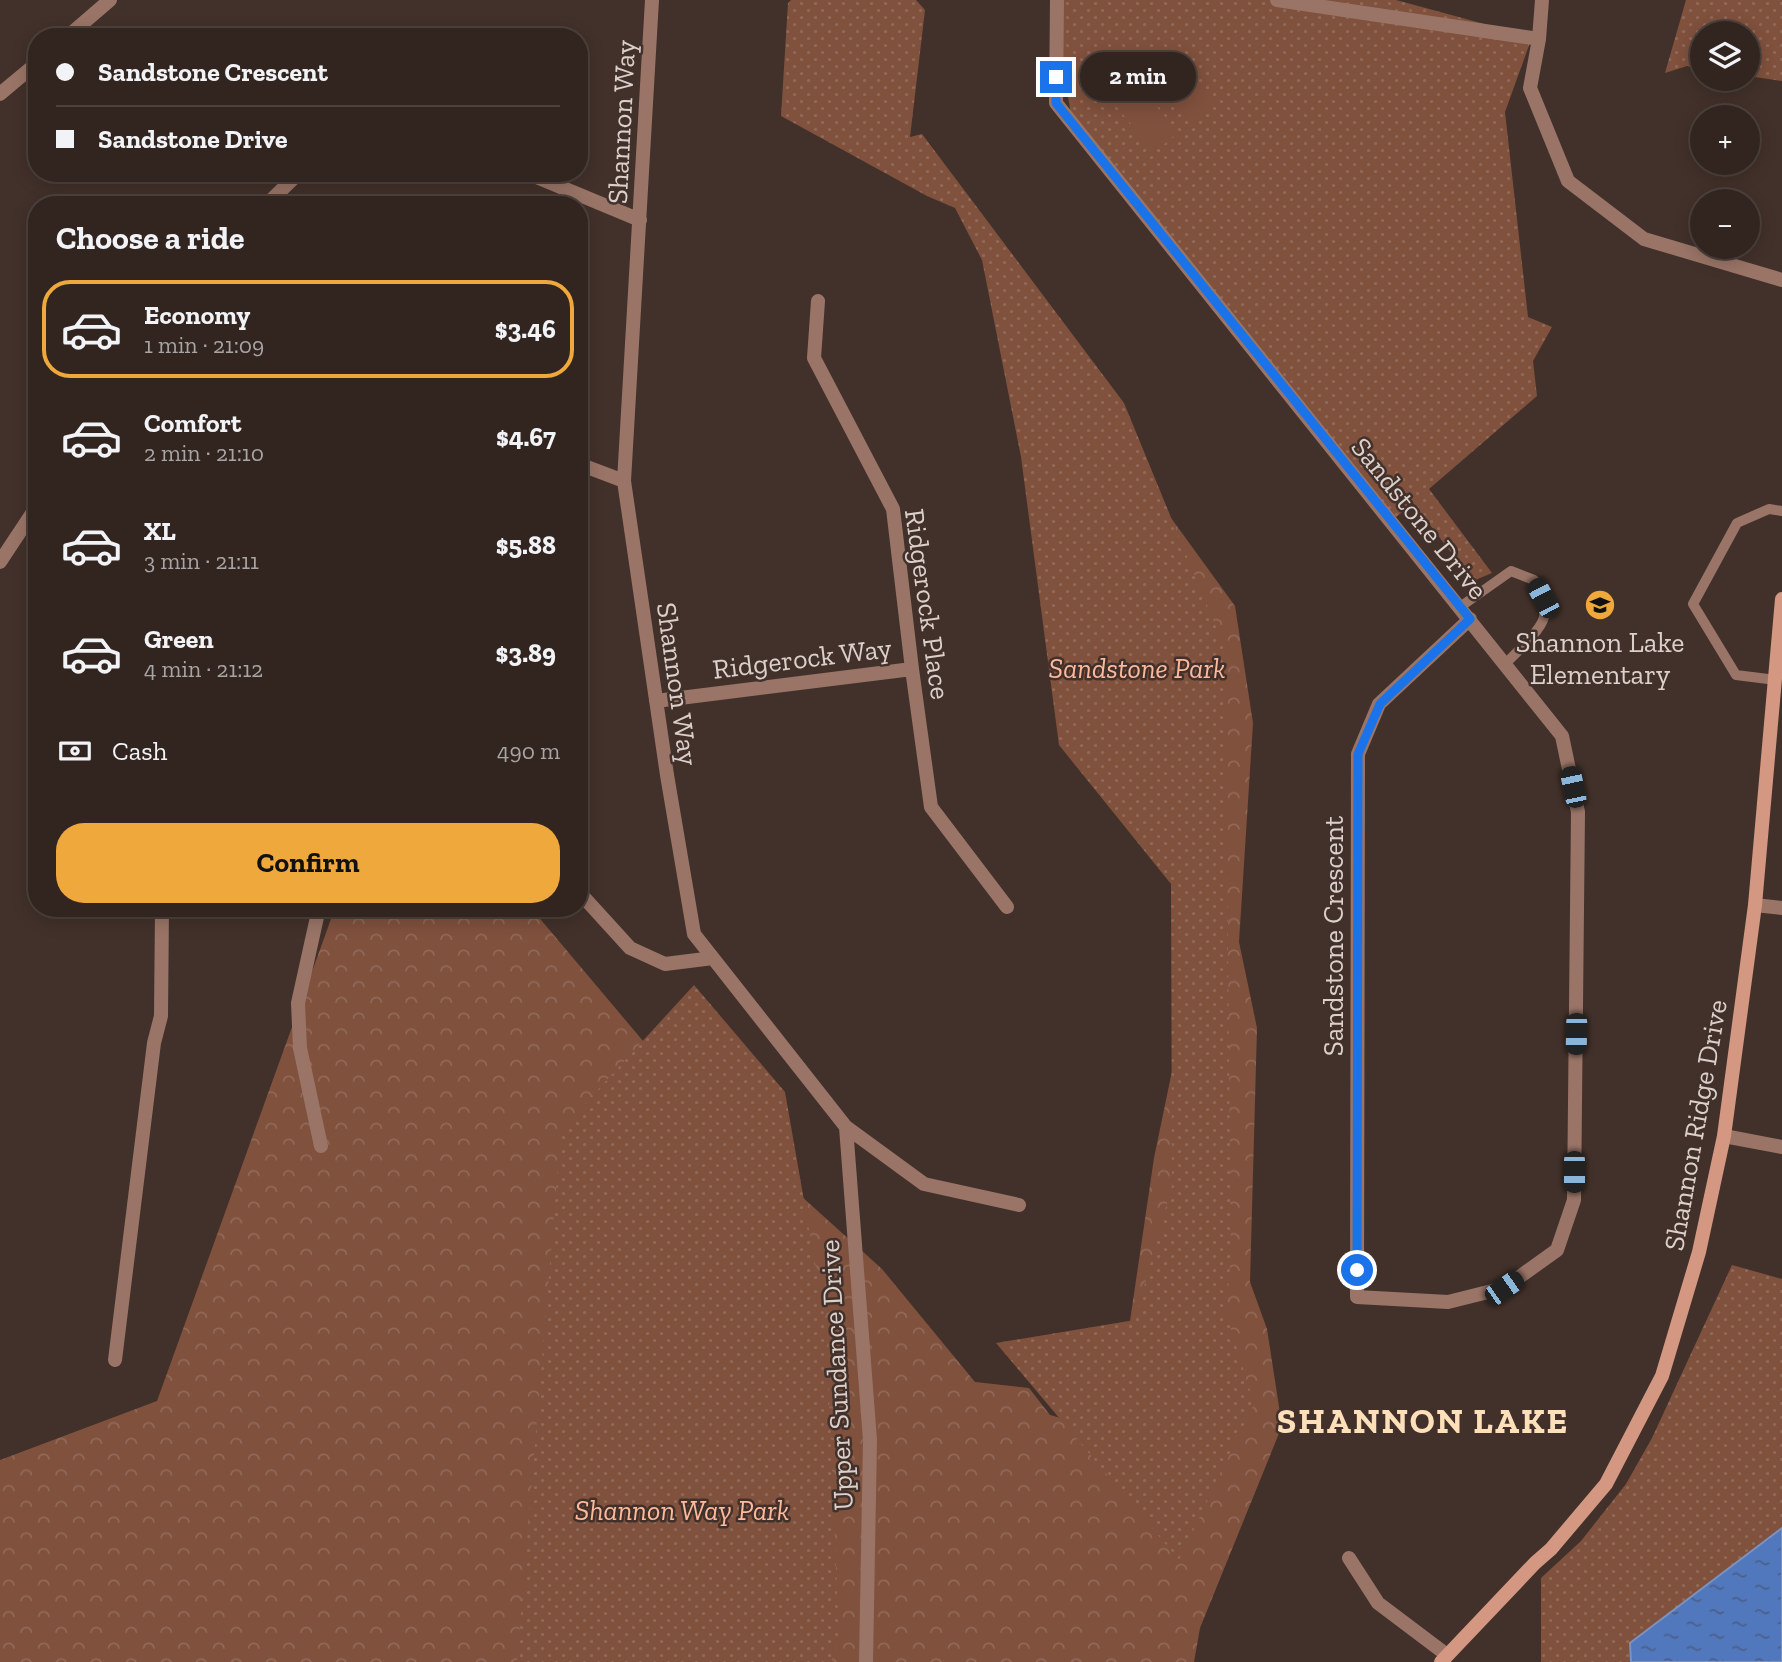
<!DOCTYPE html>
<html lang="en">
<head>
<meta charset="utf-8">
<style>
  body { margin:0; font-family:"Zilla Slab",serif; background:#3a2d29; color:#f1f3f6; height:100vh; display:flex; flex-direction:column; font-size:26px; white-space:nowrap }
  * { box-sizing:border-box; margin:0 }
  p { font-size:23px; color:#a8a5a5 }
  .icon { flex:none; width:38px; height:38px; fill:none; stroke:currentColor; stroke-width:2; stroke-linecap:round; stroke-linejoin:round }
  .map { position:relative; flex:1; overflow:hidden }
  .panel { position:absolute; left:28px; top:196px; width:560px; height:721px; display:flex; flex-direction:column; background:#322520; border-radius:28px; box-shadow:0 4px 18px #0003,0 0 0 2px #4d423e }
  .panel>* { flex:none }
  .guide { position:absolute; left:28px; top:28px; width:560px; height:154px; border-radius:28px; box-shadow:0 4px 18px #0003,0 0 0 2px #4d423e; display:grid; align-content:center; height:154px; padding:0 28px; background:#322520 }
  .buttons { position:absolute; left:1690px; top:21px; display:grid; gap:14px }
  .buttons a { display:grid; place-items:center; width:70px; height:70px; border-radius:50%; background:#322520; box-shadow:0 4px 18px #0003,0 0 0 2px #4d423e; font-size:35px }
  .end { position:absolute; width:32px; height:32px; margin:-16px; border:9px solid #1a73e8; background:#fff; box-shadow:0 0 0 4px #fff }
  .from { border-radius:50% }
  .bubble { position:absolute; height:49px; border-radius:24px; background:#322520; box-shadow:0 4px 18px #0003,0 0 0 2px #4d423e; font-size:23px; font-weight:700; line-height:49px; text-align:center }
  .car { position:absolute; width:21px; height:42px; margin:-21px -10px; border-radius:9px; box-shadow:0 0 5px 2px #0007; background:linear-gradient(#222 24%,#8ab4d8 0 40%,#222 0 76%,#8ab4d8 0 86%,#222 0) }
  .guide b { display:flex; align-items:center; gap:24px; height:66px; font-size:26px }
  .guide b+b { border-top:2px solid #4d423e }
  .guide i { width:18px; height:18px; background:#f1f3f6 }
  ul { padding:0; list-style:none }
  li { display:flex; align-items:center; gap:21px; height:98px; margin:0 14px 10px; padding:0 14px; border:4px solid transparent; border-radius:28px }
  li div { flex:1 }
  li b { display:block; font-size:26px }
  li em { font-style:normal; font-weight:700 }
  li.current { border-color:#eea83c }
  li>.icon { width:63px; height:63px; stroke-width:1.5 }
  h2 { padding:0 28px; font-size:32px; line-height:84px }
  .pay { display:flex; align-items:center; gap:18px; height:77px; padding:0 28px; font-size:26px }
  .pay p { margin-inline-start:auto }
  .button { display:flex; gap:14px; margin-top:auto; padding:14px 28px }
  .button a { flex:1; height:80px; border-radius:28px; background:#eea83c; color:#111; font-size:28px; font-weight:700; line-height:80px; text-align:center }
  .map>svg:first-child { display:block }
  .forest { fill:url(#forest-crowns) }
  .park { fill:url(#park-dots) }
  .garden { fill:#80513d }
  .water { fill:url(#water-ripples); stroke:#7a92c0; stroke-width:2 }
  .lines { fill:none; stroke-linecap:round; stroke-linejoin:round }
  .lane { stroke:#9a7567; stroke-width:10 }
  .street { stroke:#9a7567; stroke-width:14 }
  .secondary { stroke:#d39782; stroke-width:14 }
  .route { stroke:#1a73e8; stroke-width:9 }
  .labels { text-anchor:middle; stroke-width:5; stroke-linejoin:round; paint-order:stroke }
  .street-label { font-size:28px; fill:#dbd0cb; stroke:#42312a }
  .poi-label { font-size:28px; fill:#dbd0cb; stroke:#42312a }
  .park-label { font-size:28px; font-style:italic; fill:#fcb99c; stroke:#42312a }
  .district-label { font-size:35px; font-weight:bold; letter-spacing:2px; fill:#fddfb9; stroke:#42312a }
</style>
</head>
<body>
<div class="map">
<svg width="1782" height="1662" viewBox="0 0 1782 1662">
  <defs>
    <pattern id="forest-crowns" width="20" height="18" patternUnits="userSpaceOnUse" patternTransform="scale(1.75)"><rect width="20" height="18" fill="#80513d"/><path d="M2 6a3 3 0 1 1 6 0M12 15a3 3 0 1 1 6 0" fill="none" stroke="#916958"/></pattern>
    <pattern id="park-dots" width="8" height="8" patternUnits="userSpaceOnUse" patternTransform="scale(1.75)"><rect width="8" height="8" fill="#80513d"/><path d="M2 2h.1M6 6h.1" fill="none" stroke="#916958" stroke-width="1.8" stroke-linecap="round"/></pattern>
    <pattern id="water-ripples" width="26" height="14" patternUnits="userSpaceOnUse" patternTransform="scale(1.75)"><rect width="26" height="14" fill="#5177bc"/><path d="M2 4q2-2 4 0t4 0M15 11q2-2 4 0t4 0" fill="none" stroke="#4b6089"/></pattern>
  </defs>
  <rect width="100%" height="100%" fill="#42312a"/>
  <path class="forest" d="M 1163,507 L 1235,606 L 1253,723 L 1239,942 L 1257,1028 L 1250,1282 L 1267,1329 L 1282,1426 L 1200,1628 L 1194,1662 L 0,1662 L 0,1460 L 157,1401 L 335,908 L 531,908 L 686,1092 L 882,1269 L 975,1382 L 1029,1388 L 1050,1415 L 1075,1422 L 1121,1382 L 1154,1158 L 1195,960 Z"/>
  <path class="park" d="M 791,0 L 916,0 L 925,10 L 910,137 L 922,134 L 1124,403 L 1225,649 L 1231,1255 L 1226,1313 L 1254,1404 L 1179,1560 L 996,1343 L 1135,1320 L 1172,1185 L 1171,884 L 1059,745 L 1021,457 L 982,260 L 955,208 L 927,196 L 781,116 L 788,3 Z
    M 1053,0 L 1396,0 L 1532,37 L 1505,112 L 1528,317 L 1552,327 L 1533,361 L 1537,396 L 1429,489 L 1492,573 L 1473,581 L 1413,503 L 1390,522 L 1071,115 Z
    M 1686,0 L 1782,0 L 1782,81 L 1748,76 L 1748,33 L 1703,33 L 1703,69 L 1687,66 L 1665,73 Z
    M 694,985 L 785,1092 L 826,1326 L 839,1637 L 831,1662 L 517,1662 L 561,1130 Z
    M 1732,1265 L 1782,1279 L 1782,1528 L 1630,1643 L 1631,1662 L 1541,1662 L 1541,1578 L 1581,1541 L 1626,1484 L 1652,1438 Z"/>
  <path class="garden" d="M 1171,52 L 1214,103 L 1189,123 L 1147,71 Z
    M 1136,81 L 1178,133 L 1154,152 L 1112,101 Z"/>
  <path class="water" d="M 1782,1528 L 1782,1662 L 1631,1662 L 1630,1643 Z"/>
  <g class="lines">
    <path class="lane" d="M 1460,607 L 1511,571 L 1534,580 C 1540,592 1546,603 1544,617 C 1541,631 1515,654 1505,664
      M 1776,680 L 1736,675 L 1693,604 L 1737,523 L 1769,509 L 1782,511"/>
    <path class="street" d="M 652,0 L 624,481 L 667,775 L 694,934 L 846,1127 L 924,1184 L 1019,1205
      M 1057,0 L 1056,103 L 1562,736 L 1578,812 L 1574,1200 L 1557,1250 L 1504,1288 L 1448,1302 L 1357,1297 L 1358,754 L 1379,704 L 1470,619
      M 1277,0 L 1539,39
      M 1542,0 L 1539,39 L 1530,88 L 1568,181 L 1644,239 L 1782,280
      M 67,37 L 110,0
      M 0,94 L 37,63
      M 527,173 L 640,220
      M 266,205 L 299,173
      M 818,301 L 814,358 L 893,509 L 912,669 L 931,807 L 1007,907
      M 579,464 L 624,481
      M 0,562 L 37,506
      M 656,701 L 912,669
      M 579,892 L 630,948 L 665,964 L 713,958
      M 1755,905 L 1782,908
      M 319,908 L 298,1003 L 300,1048 L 321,1146
      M 846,1127 L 870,1440 L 866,1662
      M 1724,1136 L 1782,1147
      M 115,1360 L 154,1043 L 161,1016 L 162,908
      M 1349,1558 L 1378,1603 L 1447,1655"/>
    <path class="secondary" d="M 1441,1662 L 1535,1563 L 1551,1549 L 1606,1484 L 1662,1376 L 1699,1252 L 1724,1136 L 1755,905 L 1782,599"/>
  </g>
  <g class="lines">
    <path class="route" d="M 1056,77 L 1056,103 L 1470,619 L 1380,704 L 1358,754 L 1357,1270"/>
  </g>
  <defs>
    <g id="school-disc" transform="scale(1.575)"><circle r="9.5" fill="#eea83c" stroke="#42312a"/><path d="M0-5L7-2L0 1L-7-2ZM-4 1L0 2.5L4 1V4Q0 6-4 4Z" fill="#111"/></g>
  </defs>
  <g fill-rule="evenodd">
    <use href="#school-disc" x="1600" y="605"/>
  </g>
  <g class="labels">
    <g class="street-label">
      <text transform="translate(621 122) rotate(-87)" y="10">Shannon Way</text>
      <text transform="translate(1420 518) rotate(51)" y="10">Sandstone Drive</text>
      <text transform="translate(928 604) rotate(82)" y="10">Ridgerock Place</text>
      <text transform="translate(802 658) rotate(-7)" y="10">Ridgerock Way</text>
      <text transform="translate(678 684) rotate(82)" y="10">Shannon Way</text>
      <text transform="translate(1333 936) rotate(-90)" y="10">Sandstone Crescent</text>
      <text transform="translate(1695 1125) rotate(-80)" y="10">Shannon Ridge Drive</text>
      <text transform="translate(836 1375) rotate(-93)" y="10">Upper Sundance Drive</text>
    </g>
    <g class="poi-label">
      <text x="1600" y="652">Shannon Lake<tspan x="1600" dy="32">Elementary</tspan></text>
    </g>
    <g class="park-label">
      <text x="1137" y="678">Sandstone Park</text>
      <text x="682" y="1520">Shannon Way Park</text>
    </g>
    <g class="district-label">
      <text x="1423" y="1433">SHANNON LAKE</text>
    </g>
  </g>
</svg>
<div class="buttons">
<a><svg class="icon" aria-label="layers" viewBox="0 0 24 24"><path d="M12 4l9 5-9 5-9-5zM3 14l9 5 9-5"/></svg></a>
<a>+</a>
<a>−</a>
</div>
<i class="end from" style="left:1357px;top:1270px"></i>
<i class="end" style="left:1056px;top:77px"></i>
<div class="bubble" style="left:1080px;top:52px;width:116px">2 min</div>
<i class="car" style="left:1543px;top:598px;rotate:332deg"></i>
<i class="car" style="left:1573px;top:787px;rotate:348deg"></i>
<i class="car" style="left:1576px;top:1034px;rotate:181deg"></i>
<i class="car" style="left:1574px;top:1172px;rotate:180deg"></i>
<i class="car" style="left:1504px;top:1288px;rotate:55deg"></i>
<div class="guide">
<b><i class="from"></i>Sandstone Crescent</b>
<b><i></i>Sandstone Drive</b>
</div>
<section class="panel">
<h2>Choose a ride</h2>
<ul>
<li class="current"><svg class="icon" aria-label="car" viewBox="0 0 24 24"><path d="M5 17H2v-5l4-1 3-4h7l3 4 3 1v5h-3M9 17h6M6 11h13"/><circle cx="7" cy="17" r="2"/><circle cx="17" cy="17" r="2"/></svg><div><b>Economy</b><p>1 min · 21:09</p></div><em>$3.46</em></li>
<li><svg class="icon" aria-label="car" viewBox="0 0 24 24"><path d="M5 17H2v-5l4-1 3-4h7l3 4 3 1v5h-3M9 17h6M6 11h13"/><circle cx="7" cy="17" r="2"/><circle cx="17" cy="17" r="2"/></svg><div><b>Comfort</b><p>2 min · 21:10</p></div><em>$4.67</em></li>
<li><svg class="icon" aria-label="car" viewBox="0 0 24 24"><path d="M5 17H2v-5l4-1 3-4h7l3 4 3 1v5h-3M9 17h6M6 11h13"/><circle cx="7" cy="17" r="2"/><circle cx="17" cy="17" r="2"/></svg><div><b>XL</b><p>3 min · 21:11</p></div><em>$5.88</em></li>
<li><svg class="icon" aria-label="car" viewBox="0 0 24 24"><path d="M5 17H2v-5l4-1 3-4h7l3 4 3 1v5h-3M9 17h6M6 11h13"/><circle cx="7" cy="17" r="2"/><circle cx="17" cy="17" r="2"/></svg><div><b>Green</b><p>4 min · 21:12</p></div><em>$3.89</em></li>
</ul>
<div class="pay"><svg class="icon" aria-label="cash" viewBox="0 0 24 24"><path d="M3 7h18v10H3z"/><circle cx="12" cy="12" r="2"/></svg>Cash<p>490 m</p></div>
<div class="button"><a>Confirm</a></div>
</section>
</div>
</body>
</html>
